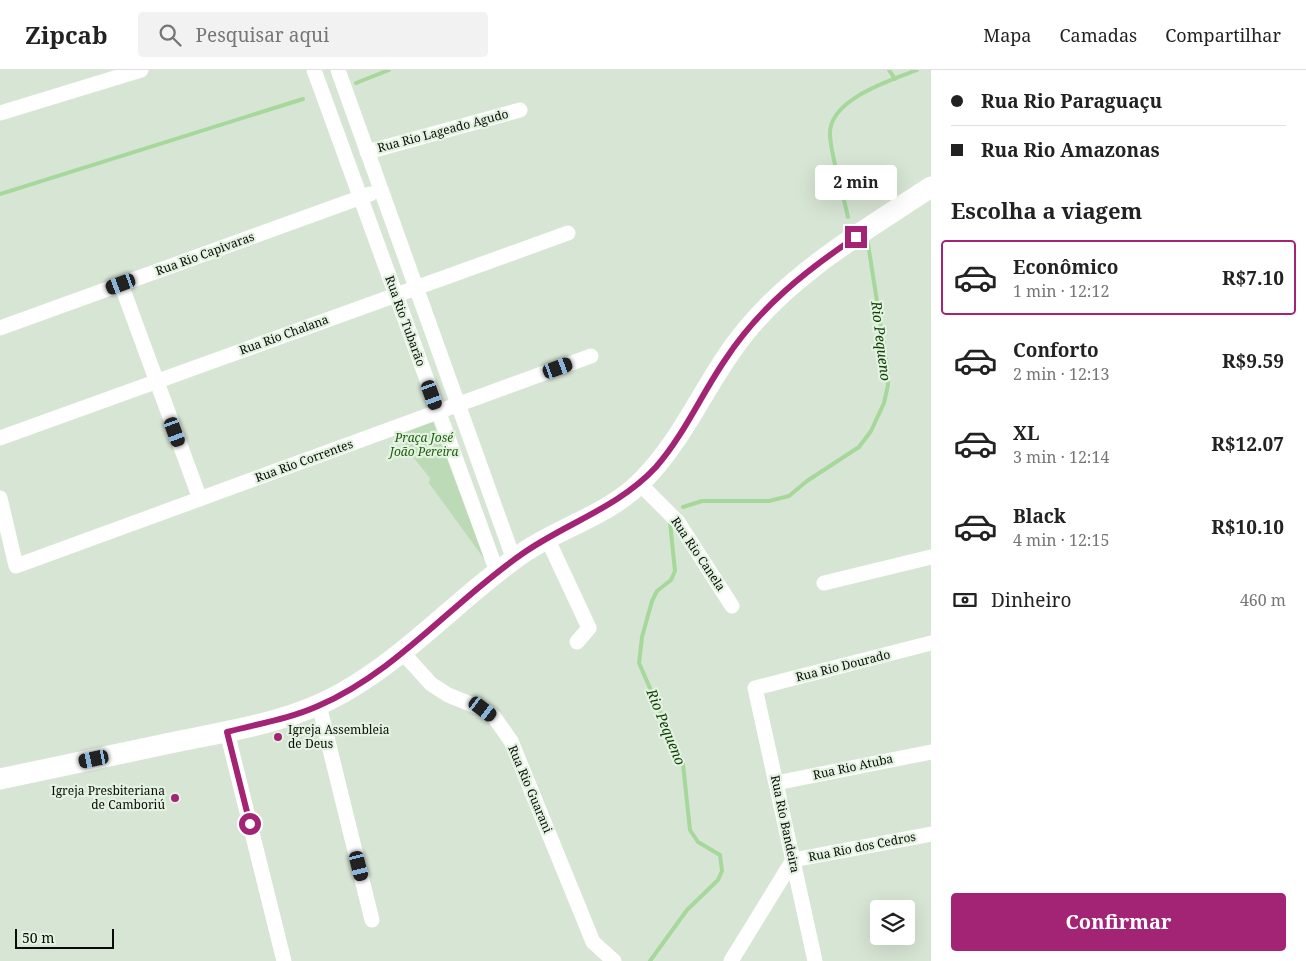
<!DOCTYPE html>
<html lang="pt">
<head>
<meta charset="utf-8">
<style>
  body { margin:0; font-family:"Noto Serif",serif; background:#f2f2f2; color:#222; height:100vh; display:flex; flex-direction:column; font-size:19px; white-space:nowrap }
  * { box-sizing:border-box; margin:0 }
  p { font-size:16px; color:#767676 }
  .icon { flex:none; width:28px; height:28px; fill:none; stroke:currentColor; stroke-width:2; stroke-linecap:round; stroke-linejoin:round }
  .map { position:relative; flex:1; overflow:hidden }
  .sheet { display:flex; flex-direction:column; background:#fff; width:375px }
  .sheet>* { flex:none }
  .hud { display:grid; align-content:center; height:110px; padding:0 20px; background:#fff }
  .fabs { position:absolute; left:870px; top:830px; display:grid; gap:10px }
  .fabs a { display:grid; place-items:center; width:45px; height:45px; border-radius:5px; background:#fff; box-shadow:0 5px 20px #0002; font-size:25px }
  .scale { position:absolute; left:15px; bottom:12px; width:99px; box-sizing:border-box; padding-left:5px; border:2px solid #080d07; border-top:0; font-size:14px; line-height:18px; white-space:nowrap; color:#080d07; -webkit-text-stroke:4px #e4f2e1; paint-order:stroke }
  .end { position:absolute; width:22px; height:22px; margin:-11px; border:6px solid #a32475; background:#fff; box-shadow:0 0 0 2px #fff }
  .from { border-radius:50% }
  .bubble { position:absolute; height:35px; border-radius:5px; background:#fff; box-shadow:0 5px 20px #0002; font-size:16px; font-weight:700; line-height:35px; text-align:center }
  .car { position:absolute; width:15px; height:30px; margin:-15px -8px; border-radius:6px; box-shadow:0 0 4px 1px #0007; background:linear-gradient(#222 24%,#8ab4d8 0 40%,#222 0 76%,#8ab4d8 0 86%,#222 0) }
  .hud b { display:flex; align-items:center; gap:18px; height:48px; font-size:19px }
  .hud b+b { border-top:1px solid #e0e0e0 }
  .hud i { width:12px; height:12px; background:#222 }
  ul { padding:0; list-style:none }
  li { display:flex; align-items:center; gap:15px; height:75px; margin:0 10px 8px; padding:0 10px; border:2px solid transparent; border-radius:5px }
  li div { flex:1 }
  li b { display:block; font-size:19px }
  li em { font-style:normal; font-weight:700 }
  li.on { border-color:#a32475 }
  li>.icon { width:45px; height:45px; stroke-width:1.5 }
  h2 { padding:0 20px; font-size:22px; line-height:60px }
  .pay { display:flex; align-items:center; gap:12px; height:55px; padding:0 20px; font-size:19px }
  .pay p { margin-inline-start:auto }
  .action { display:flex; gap:10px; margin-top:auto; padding:10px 20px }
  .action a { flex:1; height:58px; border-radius:5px; background:#a32475; color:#fff; font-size:20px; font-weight:700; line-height:58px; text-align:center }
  header { display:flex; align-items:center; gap:30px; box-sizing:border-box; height:70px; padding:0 25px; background:#fff; border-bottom:1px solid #e0e0e0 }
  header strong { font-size:24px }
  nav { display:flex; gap:28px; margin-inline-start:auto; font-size:18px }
  .search { width:350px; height:45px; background:#f2f2f2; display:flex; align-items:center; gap:12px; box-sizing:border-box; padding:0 18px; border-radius:5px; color:#767676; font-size:19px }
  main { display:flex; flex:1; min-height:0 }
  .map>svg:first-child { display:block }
  .green { fill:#bcdab6 }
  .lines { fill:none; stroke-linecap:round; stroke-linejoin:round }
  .stream { stroke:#a6d89c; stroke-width:4 }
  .street { stroke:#fff; stroke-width:15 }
  .secondary { stroke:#fff; stroke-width:21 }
  .route { stroke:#a32475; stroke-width:6 }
  .poi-dot { fill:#a32475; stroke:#e4f2e1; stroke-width:2 }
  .labels { text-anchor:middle; stroke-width:4.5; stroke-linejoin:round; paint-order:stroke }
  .street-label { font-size:12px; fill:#080d07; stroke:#e4f2e1 }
  .park-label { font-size:12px; font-style:italic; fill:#1e5e0f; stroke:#e4f2e1 }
  .poi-label { font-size:12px; fill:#080d07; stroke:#e4f2e1; text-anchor:start }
  .water-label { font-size:14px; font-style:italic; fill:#0f4004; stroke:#e4f2e1 }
</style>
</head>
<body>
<header>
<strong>Zipcab</strong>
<div class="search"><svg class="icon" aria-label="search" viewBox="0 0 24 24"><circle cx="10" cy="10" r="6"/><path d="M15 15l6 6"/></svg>Pesquisar aqui</div>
<nav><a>Mapa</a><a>Camadas</a><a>Compartilhar</a></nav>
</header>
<main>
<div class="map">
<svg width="931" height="891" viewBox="0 0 931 891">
  <rect width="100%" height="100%" fill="#d7e5d4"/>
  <path class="green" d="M 433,352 L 485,490 L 429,413 L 430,408 L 396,366 Z"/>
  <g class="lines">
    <path class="stream" d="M 889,0 L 895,9
      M 356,13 L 389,0
      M 0,124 L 303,29
      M 848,147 C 843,124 831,87 830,65 C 828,29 892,10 917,0
      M 683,437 L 702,431 L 769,431 L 789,426 L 807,411 L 859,377 L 871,361 L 884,333 L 888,315 L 887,295 L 868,174
      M 650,891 L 687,840 L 718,810 L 722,801 L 720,785 L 698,772 L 690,760 L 683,694 L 639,593 L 642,567 L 652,531 L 657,521 L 671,510 L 675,501 L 670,452"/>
    <path class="street" d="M 314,0 L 497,502
      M 338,0 L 514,490
      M 0,43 L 141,0
      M 367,82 L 520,40
      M 121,214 L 200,429
      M 0,258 L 370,124
      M 0,368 L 568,163
      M 640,414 L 678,452 L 732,536
      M 0,428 L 16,496 L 591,286
      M 547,468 L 589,558 L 577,572
      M 824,513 L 931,487
      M 403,583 L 431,614 L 448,625 L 483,639 L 494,647 L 511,671 L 593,872 L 614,891
      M 319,635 L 372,850
      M 227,662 L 284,891
      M 776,713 L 931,682
      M 731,891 L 793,790 L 931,764
      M 815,891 L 755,618 L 931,573"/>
    <path class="secondary" d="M 0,709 C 60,696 120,684 180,671 C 235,660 294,651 344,622 C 409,585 459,528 520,485 C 558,458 609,445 642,411 C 686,367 707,308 746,261 C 796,200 866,160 931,117"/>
  </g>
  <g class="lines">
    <path class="route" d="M 250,754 L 227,662 C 257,654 289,649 318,636 C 397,602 452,532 522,484 C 566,453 618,438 656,397 C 684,365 701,325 725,290 C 759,238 805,201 856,167"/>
  </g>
  <g class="poi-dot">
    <circle cx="278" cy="667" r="5"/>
    <circle cx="175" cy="728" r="5"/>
  </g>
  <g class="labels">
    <g class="street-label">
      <text transform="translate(443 61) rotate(-15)" y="4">Rua Rio Lageado Agudo</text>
      <text transform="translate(205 184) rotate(-20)" y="4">Rua Rio Capivaras</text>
      <text transform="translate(405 251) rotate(70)" y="4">Rua Rio Tubarão</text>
      <text transform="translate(284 265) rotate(-20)" y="4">Rua Rio Chalana</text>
      <text transform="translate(304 391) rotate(-20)" y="4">Rua Rio Correntes</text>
      <text transform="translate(698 484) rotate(56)" y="4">Rua Rio Canela</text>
      <text transform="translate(843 596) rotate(-14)" y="4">Rua Rio Dourado</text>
      <text transform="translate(853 697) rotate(-12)" y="4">Rua Rio Atuba</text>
      <text transform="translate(530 719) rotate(67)" y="4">Rua Rio Guarani</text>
      <text transform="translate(785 754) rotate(78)" y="4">Rua Rio Bandeira</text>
      <text transform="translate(862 777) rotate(-11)" y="4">Rua Rio dos Cedros</text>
    </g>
    <g class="park-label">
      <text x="424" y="372">Praça José<tspan x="424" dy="14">João Pereira</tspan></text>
    </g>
    <g class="poi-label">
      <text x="288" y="664">Igreja Assembleia<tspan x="288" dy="14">de Deus</tspan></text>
      <text x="165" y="725" text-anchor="end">Igreja Presbiteriana<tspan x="165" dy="14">de Camboriú</tspan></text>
    </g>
    <g class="water-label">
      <text transform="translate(881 271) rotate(83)" y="5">Rio Pequeno</text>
      <text transform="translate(666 657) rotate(68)" y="5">Rio Pequeno</text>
    </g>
  </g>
</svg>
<div class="fabs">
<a><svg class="icon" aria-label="layers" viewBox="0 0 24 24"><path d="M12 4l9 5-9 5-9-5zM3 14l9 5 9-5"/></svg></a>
</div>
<div class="scale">50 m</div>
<i class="end from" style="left:250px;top:754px"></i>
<i class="end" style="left:856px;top:167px"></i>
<div class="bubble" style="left:815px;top:95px;width:82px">2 min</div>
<i class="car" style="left:121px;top:214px;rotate:250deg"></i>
<i class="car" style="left:558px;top:298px;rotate:70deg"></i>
<i class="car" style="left:432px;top:325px;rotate:160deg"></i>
<i class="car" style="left:175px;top:362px;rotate:160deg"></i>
<i class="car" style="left:483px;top:639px;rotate:127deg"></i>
<i class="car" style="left:94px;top:689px;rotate:258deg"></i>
<i class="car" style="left:359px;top:796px;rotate:166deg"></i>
</div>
<section class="sheet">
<div class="hud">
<b><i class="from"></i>Rua Rio Paraguaçu</b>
<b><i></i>Rua Rio Amazonas</b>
</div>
<h2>Escolha a viagem</h2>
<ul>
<li class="on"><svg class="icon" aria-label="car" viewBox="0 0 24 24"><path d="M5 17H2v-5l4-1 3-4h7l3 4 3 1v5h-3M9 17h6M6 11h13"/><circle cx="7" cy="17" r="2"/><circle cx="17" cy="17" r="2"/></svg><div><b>Econômico</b><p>1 min · 12:12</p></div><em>R$7.10</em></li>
<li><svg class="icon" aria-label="car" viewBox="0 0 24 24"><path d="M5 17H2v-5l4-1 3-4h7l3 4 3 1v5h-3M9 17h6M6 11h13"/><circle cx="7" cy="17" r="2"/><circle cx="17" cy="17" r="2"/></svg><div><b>Conforto</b><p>2 min · 12:13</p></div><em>R$9.59</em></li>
<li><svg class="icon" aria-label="car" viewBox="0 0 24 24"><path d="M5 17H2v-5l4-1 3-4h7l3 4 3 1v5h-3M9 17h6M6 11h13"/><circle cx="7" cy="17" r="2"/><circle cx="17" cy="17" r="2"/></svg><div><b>XL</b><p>3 min · 12:14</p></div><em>R$12.07</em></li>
<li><svg class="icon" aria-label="car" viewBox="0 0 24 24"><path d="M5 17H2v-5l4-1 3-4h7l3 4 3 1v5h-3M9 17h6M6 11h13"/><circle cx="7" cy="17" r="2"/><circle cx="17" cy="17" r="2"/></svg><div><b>Black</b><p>4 min · 12:15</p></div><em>R$10.10</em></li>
</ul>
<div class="pay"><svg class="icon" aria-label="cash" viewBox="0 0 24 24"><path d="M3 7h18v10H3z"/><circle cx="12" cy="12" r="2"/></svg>Dinheiro<p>460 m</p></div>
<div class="action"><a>Confirmar</a></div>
</section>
</main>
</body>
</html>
